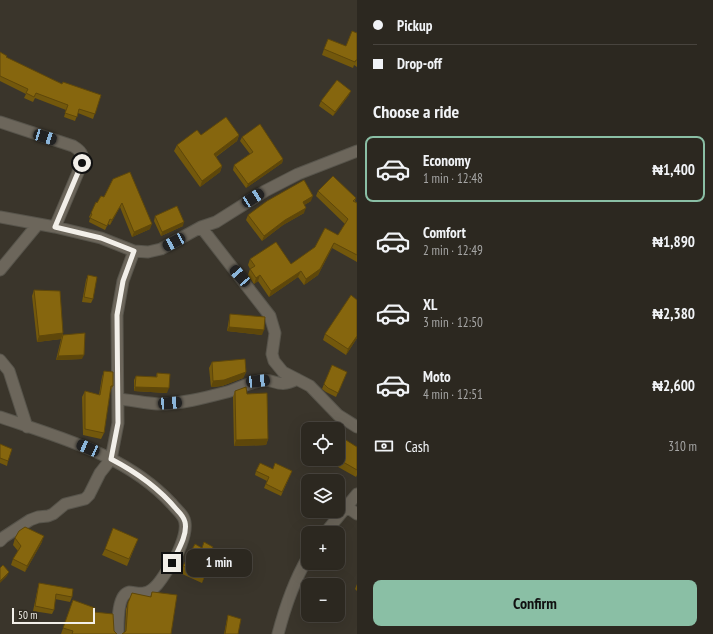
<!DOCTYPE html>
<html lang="en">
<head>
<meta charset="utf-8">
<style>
  body { margin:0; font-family:"PT Sans Narrow",sans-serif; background:#38342d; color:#f1f3f6; height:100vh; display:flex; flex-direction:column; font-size:15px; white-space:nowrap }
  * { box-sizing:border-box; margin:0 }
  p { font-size:13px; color:#a6a6a5 }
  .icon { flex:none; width:22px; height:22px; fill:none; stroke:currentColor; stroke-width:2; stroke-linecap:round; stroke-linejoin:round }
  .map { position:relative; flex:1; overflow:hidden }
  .drawer { display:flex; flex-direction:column; background:#2c2820; width:356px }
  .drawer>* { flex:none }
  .top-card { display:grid; align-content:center; height:88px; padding:0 16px; background:#2c2820 }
  .fabs { position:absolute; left:301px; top:422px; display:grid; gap:8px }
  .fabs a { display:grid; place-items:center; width:44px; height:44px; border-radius:8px; background:#2c2820; box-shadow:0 4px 16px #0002,0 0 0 1px #48443e; font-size:20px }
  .scale { position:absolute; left:12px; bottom:10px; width:83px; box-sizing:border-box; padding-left:4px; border:2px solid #f2efe9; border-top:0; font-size:11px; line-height:14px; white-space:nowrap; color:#f2efe9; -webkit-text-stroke:3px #302b21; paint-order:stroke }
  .end { position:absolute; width:18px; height:18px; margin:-9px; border:5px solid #f2efe9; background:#111; box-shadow:0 0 0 2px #111 }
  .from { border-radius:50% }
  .bubble { position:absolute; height:28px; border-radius:8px; background:#2c2820; box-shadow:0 4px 16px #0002,0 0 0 1px #48443e; font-size:13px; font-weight:600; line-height:28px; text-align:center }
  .car { position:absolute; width:12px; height:24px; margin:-12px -6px; border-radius:5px; box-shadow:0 0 3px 1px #0007; background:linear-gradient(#222 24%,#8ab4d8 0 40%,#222 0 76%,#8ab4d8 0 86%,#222 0) }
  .top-card b { display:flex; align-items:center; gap:14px; height:38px; font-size:15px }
  .top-card b+b { border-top:1px solid #48443e }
  .top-card i { width:10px; height:10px; background:#f1f3f6 }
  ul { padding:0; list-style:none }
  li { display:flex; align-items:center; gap:12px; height:66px; margin:0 8px 6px; padding:0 8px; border:2px solid transparent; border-radius:8px }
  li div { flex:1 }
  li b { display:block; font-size:15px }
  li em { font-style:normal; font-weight:600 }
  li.active { border-color:#8abfa5 }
  li>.icon { width:36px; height:36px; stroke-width:1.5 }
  h2 { padding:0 16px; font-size:18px; line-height:48px }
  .pay { display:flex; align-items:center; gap:10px; height:44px; padding:0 16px; font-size:15px }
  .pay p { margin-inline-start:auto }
  .primary-button { display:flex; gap:8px; margin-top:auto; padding:8px 16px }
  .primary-button a { flex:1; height:46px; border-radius:8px; background:#8abfa5; color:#111; font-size:16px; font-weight:600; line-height:46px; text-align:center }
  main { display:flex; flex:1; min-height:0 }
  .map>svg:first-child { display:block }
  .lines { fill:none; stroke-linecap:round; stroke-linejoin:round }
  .minor-casing { stroke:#57544b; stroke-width:13 }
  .minor { stroke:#6c665b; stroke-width:11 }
  .wall { fill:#73580c }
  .shaded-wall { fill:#5e470a }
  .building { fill:#86660e; stroke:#5e470a }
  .route { stroke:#f2efe9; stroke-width:5 }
</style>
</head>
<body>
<main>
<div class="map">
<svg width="357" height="634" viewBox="0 0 357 634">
  <rect width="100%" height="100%" fill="#3a352b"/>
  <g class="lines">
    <g class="minor-casing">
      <path id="minor" d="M 0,122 L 73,146 C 81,151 84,154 82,163 L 55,227
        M 0,217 L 55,227 L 101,238 L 134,251 L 148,252 L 161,249 L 201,227 L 216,222 L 265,191 L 298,174 L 357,151
        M 201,227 L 270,316 L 275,333 L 272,354 L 274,361 L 283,372 L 310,386 L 338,415 L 357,427
        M 0,270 L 38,224
        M 0,360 L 9,371 L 27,427
        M 118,399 C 131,400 145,403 158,404 C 181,404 204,398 227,392 C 237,389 248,383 259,381 C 275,377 277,390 297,379
        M 0,417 C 61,438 127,455 172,504 C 176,509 185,516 185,523 C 187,534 177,557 170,566 C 164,575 156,591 144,593 C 139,594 133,592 129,592 C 117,595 118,623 118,634
        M 347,507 L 357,514
        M 325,533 L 357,494
        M 0,541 L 4,537 L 30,520 L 38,517 L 48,516 L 53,514 L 65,504 L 85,499 L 89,495 L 100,473 L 111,459 L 118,423 L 117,315 L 123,281 L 134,251
        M 278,634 C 285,607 294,581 308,557"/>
    </g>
    <use href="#minor" class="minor"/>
  </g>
  <path class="wall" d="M 357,33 L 357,67 L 354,65 L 353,68 L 322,55 L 324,49 L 346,46 Z
    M 0,52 L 6,58 L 62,84 L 101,95 L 93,119 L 78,113 L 75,121 L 64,117 L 66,110 L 35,98 L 33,102 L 24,98 L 26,94 L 0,81 Z
    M 349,95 L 333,116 L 319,106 L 321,101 Z
    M 201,135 L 239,135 L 237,141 L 216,157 L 222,166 L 220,172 L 200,187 L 174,151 L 177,145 Z
    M 242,137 L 283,159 L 282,163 L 246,188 L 233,170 L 234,165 L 250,154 L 240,141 Z
    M 113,179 L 150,229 L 132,237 L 120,207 L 110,225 L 108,224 L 105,230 L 89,222 L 90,218 L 89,217 L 91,213 L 97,203 L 104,197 Z
    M 318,191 L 356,198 L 355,201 L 357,203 L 357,262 L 332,248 L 318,275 L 304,285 L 298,277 L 269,297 L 258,281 L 254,284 L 248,275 L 250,269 L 248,265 L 250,259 L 291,264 L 338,235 L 345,224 L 316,196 Z
    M 311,201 L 304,205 L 304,213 L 283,225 L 262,241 L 246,220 L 248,215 Z
    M 155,216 L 183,226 L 161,236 L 154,221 Z
    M 88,275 L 93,299 L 91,303 L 82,302 L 86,280 Z
    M 34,290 L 63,335 L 82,359 L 56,360 L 61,339 L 37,342 L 32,296 Z
    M 357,300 L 357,338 L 346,355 L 323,340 L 325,334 Z
    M 230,314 L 262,335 L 227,331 L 229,319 Z
    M 212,362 L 246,372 L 243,378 L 222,386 L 211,387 L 209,368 Z
    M 104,371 L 113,386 L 110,392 L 104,433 L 101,439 L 83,435 L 82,397 L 85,391 L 99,395 L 102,377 Z
    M 347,372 L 336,397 L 326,392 L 322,389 L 324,384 Z
    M 157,373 L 167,393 L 134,391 L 134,380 L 136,376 L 156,377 Z
    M 235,391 L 247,394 L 268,439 L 266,445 L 234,446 L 233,397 Z
    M 0,444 L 8,461 L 7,466 L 0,463 Z
    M 357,447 L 357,475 L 356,477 L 324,459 L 338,459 Z
    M 273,469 L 292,471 L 281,496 L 264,488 L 267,481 L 255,475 L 256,471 Z
    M 15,538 L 42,542 L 25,572 L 11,565 L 13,559 L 18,551 L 13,545 Z
    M 138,539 L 127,566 L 102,555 L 105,549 Z
    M 213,547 L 211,552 L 212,560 L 202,583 L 180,573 L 183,566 L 202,548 Z
    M 39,583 L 72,597 L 70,602 L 55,599 L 54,610 L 52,614 L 33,611 L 38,587 Z
    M 357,584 L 357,591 L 355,589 Z
    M 152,592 L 171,634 L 125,632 L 126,609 L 132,593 L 150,597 Z
    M 73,600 L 94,612 L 117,634 L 61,634 Z
    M 228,615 L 238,634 L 224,634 L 227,619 Z"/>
  <path class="shaded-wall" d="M 351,91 L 349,95 L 333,116 L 335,112 Z
    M 239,135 L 237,141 L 211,160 L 214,154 Z
    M 283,159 L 282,163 L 246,188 L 248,184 Z
    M 222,166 L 220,172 L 200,187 L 202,181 Z
    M 313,196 L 311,201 L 301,207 L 303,202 Z
    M 122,203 L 120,207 L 110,225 L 112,220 Z
    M 306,208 L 304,213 L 283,225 L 262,241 L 264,236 L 285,220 Z
    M 184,222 L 183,226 L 161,236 L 162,232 Z
    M 152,224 L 150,229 L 132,237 L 134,232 Z
    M 334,243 L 332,248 L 318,275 L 304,285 L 306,279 Z
    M 301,271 L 298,277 L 269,297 L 271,291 Z
    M 260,275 L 258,281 L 254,284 L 256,278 Z
    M 229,327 L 264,330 L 262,335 L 227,331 Z
    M 63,333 L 61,339 L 37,342 L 39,336 Z
    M 357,336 L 357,338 L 346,355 L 348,349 Z
    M 84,355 L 82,359 L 56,360 L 58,356 Z
    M 246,372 L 243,378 L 222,386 L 211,387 L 213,381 Z
    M 135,387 L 169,388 L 167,393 L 134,391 Z
    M 268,439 L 266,445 L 234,446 L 236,440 Z
    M 44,536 L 42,542 L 25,572 L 27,566 Z
    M 215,554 L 212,560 L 202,583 L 204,576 Z
    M 9,572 L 7,576 L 0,583 L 0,581 Z"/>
  <path class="building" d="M 352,31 L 357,33 L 357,60 L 356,60 L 355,62 L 324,49 L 328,39 L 346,46 Z
    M 0,52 L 7,56 L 6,57 L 62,84 L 63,82 L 101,95 L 95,114 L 79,109 L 77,117 L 65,113 L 68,105 L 36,93 L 34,97 L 26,93 L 28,89 L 0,76 Z
    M 337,80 L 351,91 L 335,112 L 321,101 Z
    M 226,117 L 239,135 L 214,154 L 222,166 L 202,181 L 177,145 L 197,130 L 201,135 Z
    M 260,124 L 283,159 L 248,184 L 234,165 L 253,152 L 242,137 Z
    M 130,172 L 152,224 L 134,232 L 122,203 L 112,220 L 110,219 L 107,226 L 90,218 L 92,214 L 91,213 L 96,202 L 97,203 L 101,196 L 104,197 L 113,179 Z
    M 333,176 L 356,198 L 353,201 L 357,203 L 357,255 L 334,243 L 320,269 L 306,279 L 301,271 L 271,291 L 260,275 L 256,278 L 250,269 L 255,266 L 250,259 L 276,242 L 291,264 L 315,247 L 325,228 L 338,235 L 348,219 L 318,191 Z
    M 304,180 L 313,196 L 303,202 L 306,208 L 285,220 L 264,236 L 248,215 L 267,201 Z
    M 177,206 L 184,222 L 162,232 L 155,216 Z
    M 88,275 L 97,277 L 93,299 L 84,297 Z
    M 34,290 L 60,291 L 63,333 L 39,336 Z
    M 351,295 L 357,300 L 357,336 L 348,349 L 325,334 Z
    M 230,314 L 265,317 L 264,330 L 229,327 Z
    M 85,333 L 84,355 L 58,356 L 63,335 Z
    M 245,359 L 246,372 L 224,380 L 213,381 L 212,362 Z
    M 332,365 L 347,372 L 338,393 L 328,388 L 324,384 Z
    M 104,371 L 113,372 L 113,386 L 111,386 L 104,433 L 85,429 L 85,391 L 100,395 Z
    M 157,373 L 170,374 L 169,388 L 135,387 L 136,376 L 157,377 Z
    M 246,387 L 247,394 L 267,393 L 268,439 L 236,440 L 235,391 Z
    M 338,435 L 357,447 L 357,470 L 338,459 Z
    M 0,444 L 12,449 L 8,461 L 0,458 Z
    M 260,463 L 273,469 L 275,463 L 292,471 L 282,492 L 266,484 L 269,477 L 256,471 Z
    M 25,527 L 44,536 L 27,566 L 13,559 L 21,546 L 15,538 L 19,531 Z
    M 113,528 L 138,539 L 129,559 L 105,549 Z
    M 204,542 L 213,547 L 210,552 L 215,554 L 204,576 L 183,566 L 195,544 L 202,548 Z
    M 3,565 L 9,572 L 0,581 L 0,568 Z
    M 39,583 L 73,589 L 72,597 L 56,594 L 54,610 L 35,606 Z
    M 152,592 L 153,592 L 177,595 L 171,634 L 122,634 L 126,631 L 128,603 L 132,593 L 151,597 Z
    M 73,600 L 95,608 L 94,612 L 113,614 L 114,631 L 117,634 L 72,634 L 73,631 L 63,628 Z
    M 228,615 L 241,619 L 238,634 L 225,634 Z"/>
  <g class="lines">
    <path class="route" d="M 82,163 L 55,227 L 101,238 L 134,251 L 123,281 L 117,315 L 118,423 L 111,459 C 136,472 159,488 177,510 C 180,513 184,518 185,522 C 188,535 177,552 172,563"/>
  </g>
</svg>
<div class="fabs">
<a><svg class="icon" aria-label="locate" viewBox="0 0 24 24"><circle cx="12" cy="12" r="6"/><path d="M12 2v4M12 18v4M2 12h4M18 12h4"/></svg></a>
<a><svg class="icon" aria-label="layers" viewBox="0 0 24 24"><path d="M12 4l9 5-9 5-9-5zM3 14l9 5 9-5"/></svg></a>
<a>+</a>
<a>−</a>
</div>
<div class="scale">50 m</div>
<i class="end from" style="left:82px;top:163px"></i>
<i class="end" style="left:172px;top:563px"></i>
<div class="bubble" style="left:186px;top:549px;width:66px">1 min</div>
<i class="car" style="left:45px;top:137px;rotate:107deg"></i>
<i class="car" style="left:253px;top:198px;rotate:57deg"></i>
<i class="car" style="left:174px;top:242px;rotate:242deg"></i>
<i class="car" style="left:240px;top:276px;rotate:319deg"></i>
<i class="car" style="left:258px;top:381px;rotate:84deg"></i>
<i class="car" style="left:170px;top:403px;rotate:86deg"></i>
<i class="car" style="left:88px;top:448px;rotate:294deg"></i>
</div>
<section class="drawer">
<div class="top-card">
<b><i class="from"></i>Pickup</b>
<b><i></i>Drop-off</b>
</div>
<h2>Choose a ride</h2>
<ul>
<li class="active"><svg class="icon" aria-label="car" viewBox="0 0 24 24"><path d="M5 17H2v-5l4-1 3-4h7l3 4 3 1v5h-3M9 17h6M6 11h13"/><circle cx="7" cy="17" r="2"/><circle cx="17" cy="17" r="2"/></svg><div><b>Economy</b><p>1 min · 12:48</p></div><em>₦1,400</em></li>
<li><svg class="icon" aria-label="car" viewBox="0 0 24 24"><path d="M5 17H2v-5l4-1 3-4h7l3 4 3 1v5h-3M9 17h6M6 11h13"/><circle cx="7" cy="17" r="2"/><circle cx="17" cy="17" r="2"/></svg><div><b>Comfort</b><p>2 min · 12:49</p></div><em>₦1,890</em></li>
<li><svg class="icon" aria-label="car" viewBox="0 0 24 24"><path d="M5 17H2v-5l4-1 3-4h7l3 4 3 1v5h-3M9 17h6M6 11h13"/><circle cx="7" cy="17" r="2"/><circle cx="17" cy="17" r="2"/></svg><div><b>XL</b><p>3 min · 12:50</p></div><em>₦2,380</em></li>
<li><svg class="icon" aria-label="car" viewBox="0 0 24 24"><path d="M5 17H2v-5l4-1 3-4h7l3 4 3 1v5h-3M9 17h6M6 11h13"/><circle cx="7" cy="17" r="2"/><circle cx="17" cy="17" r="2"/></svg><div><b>Moto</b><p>4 min · 12:51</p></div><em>₦2,600</em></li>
</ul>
<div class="pay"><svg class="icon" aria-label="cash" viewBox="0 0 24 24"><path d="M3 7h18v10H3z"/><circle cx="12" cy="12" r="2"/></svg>Cash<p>310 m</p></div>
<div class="primary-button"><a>Confirm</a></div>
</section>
</main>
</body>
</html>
